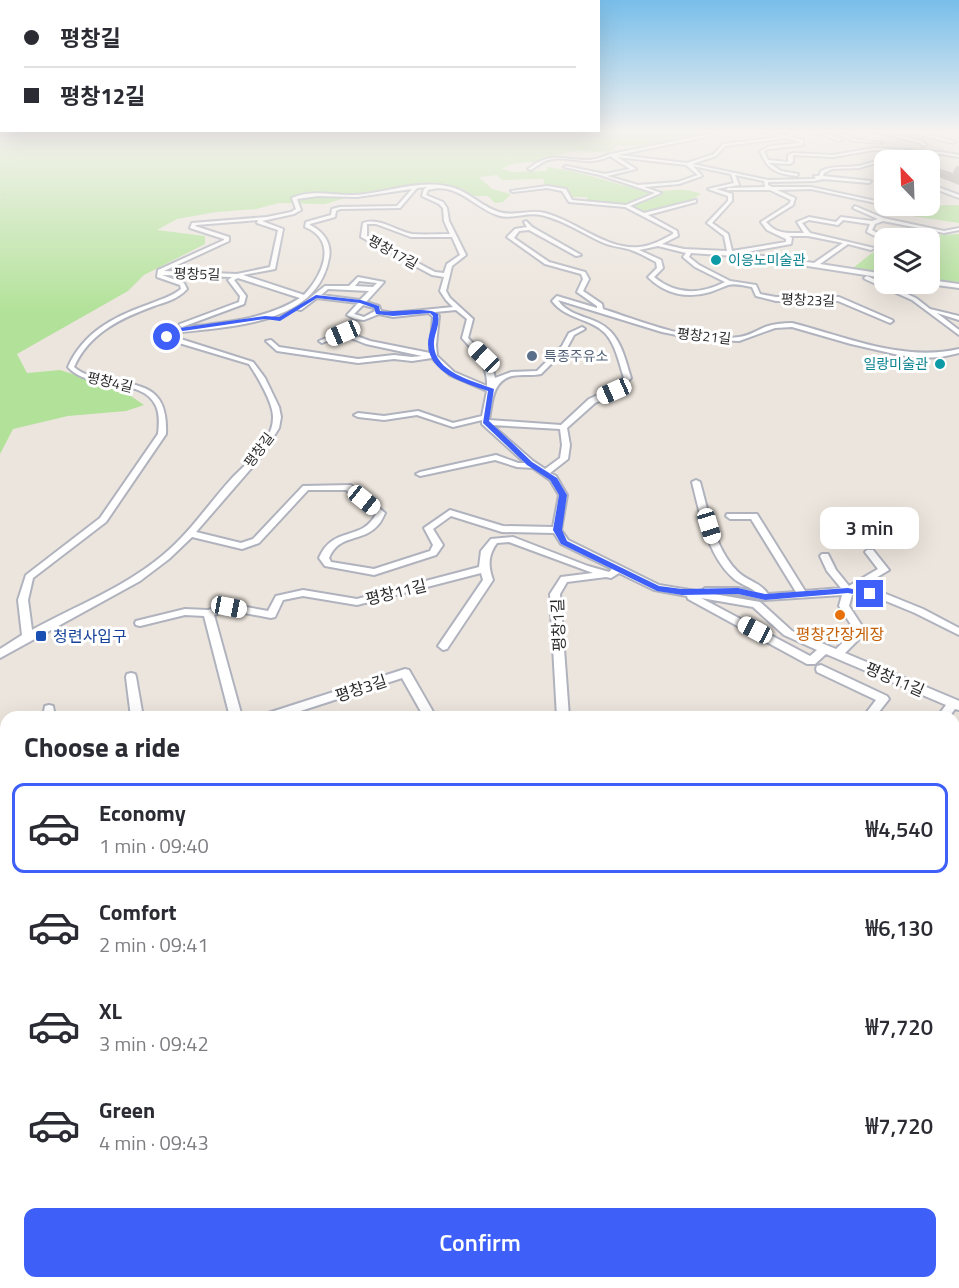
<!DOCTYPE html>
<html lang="en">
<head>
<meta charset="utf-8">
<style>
  body { margin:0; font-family:"Titillium Web","Noto Sans KR",sans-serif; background:#f7f7f7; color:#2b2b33; height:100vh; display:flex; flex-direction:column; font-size:22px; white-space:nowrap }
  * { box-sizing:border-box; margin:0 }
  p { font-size:20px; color:#7c7c81 }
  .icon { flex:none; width:33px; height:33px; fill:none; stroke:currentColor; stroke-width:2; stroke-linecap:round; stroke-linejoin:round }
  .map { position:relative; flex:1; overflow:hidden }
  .drawer { position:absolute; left:0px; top:711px; width:960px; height:578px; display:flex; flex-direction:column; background:#fff; border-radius:18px 18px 0 0; box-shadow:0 6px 24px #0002 }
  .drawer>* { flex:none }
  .top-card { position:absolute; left:0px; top:0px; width:600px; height:132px; box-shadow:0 6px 24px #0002; display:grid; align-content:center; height:132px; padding:0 24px; background:#fff }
  .needle { width:39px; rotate:337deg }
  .controls { position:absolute; left:874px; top:150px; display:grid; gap:12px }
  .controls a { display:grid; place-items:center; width:66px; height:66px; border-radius:12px; background:#fff; box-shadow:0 6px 24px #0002; font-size:30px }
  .end { position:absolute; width:27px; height:27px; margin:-14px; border:8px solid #3e60f8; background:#fff; box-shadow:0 0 0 3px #fff }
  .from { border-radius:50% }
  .bubble { position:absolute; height:42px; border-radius:12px; background:#fff; box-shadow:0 6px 24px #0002; font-size:20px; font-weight:600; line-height:42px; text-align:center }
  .car { position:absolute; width:18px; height:36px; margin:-18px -9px; border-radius:8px; box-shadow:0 0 4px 2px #0007; background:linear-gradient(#fff 24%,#345 0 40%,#fff 0 76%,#345 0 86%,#fff 0) }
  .top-card b { display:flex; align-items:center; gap:21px; height:57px; font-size:22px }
  .top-card b+b { border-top:2px solid #e1e1e2 }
  .top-card i { width:15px; height:15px; background:#2b2b33 }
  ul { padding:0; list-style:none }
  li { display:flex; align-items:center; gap:18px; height:90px; margin:0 12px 9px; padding:0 12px; border:3px solid transparent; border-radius:12px }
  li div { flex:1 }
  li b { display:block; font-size:22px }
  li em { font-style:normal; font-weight:600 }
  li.on { border-color:#3e60f8 }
  li>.icon { width:54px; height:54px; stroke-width:1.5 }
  h2 { padding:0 24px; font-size:27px; line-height:72px }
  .primary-button { display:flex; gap:12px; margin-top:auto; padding:12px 24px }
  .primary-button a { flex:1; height:69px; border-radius:12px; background:#3e60f8; color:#fff; font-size:24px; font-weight:600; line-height:69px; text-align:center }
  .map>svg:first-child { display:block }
  .green { fill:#b2e299 }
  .water { fill:#70cced }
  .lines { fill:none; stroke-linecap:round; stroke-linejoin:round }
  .stream { stroke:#70cced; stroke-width:1.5 }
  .street-casing { stroke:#b0b3be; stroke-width:4 }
  .primary-casing { stroke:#c3c3c3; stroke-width:4 }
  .street { fill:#fff; fill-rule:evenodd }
  .primary { fill:#efce5f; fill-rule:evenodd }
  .wall { fill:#a9a49e }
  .route { fill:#3e60f8 }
  .culture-dot { fill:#0f9aa8; stroke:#fff; stroke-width:2 }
  .service-dot { fill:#5c6f8a; stroke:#fff; stroke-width:2 }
  .food-dot { fill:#e8710a; stroke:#fff; stroke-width:2 }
  .transit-dot { fill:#1a4fb4; stroke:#fff; stroke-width:2 }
  .labels { text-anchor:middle; stroke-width:6; stroke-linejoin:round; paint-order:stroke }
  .far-street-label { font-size:14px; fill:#2a2a2a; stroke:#fff }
  .far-culture-label { font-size:14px; fill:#0d838f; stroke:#fff; text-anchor:start }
  .far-service-label { font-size:14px; fill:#4e5e75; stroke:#fff; text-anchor:start }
  .street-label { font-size:16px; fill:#2a2a2a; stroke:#fff }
  .food-label { font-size:16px; fill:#c56008; stroke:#fff }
  .transit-label { font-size:16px; fill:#164399; stroke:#fff; text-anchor:start }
</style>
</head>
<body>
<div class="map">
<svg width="959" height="1288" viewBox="0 0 959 1288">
  <rect width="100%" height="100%" fill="#ece5dd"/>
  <path class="green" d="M 0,131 L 711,131 L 709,134 L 675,137 L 678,139 L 660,143 L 647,142 L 653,144 C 639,147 625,144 611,147 L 617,149 C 598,155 591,150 575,151 C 561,152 547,160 533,162 C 521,163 513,162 502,169 L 513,172 L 547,171 L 546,167 C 581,170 612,185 646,190 C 667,194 678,185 701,194 L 691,200 L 649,214 L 617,204 L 587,202 L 587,197 L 571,197 L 568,188 L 545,185 L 543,179 L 502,180 L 497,175 L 479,177 L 492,189 L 511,194 L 503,202 L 495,203 L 488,196 L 475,196 L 462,189 L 435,184 L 360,194 L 325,204 L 279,203 L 256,209 L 216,212 L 177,219 L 157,230 L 205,236 L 205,244 L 144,275 L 128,291 L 17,354 L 27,373 L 60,370 L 122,390 L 144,405 L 126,411 L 68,416 L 13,429 L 0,454 L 0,198 L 2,198 L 0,197 Z
    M 959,205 L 959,223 L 899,214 L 886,209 L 895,206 Z
    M 959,234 L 959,282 L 930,279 L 930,238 L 897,238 Z
    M 885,248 L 885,273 L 853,268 L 872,253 Z
    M 0,1057 L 6,1067 L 6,1282 L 67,1283 L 68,1288 L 0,1288 Z"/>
  <path class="water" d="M 954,1144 L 959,1146 L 959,1253 L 954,1288 L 936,1288 L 937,1283 L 954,1282 Z"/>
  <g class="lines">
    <path class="stream" d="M 0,137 L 41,131"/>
    <g class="street-casing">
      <path id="street" d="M 713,131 L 717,131 L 711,136 L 618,155 L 687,163 L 714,154 L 723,144 L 780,137 L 759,131 L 786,136 L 793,131 L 798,131 L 790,137 L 803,140 L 803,145 L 768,149 L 764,151 L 768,160 L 788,162 L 788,155 L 793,153 L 833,155 L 874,148 L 941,152 L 959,155 L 959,157 L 941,154 L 874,150 L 833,157 L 793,155 L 793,162 L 790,164 L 769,163 L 781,171 L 798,174 L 797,176 C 777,174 767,170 760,151 L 771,146 L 800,143 L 800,142 L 786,138 L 725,146 L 716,156 L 692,164 L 768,180 L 814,179 L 816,178 L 814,176 L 819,176 L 821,171 C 833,165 845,168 858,166 C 879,162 896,150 917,160 L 893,158 L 859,168 L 832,169 L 824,173 L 823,176 L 871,181 L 869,183 L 823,179 L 814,181 L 768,182 L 768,185 L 772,187 L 811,187 L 885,203 L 885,205 L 811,189 L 777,190 L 795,198 L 793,205 L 766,222 C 777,235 789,233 804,233 L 797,222 L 809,217 L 836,222 L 841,217 L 872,221 L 878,219 L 853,208 L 855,206 L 883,218 L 944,231 L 959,228 L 959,230 L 944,233 L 883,221 L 875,224 L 872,230 L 887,238 L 885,241 L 867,232 L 870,224 L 843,220 L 838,225 L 809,220 L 802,223 L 810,233 L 874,248 L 871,250 L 848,244 L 820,264 L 885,274 L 885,278 L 749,257 L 691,253 L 689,257 L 699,265 L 730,281 L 756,285 L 760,294 L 776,297 L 839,297 L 892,320 L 893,321 L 890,323 L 838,301 L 776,301 L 756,296 L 752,287 C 745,286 735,283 728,285 C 722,287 717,290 710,292 C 687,299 665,294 648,277 L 657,268 L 656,262 C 648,258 640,253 631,250 C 623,247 613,247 604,243 C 583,234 564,220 541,215 C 527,212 513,219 500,216 C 473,208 458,181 428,190 L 426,195 L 443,202 L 447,208 L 449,221 L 466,255 L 452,266 L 446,291 L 450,298 L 473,319 L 468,338 C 480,350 492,361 495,378 L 511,372 L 537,371 L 562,346 L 569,333 L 582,327 L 585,329 L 574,335 L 567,348 L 541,374 C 532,376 521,374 512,376 C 492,381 492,403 489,420 L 561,425 L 589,399 L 611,389 L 624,378 C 619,363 616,345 605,333 C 590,318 567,320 552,301 L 557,296 L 597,308 L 597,306 L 577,292 L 583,279 L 581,274 L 545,264 L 507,237 L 515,229 L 527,227 L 524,222 L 526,221 L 532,227 L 581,255 L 576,256 L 529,230 L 519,231 L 514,238 L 549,262 L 585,272 L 589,279 L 583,291 L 602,304 L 603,309 C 643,322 696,344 739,337 C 748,336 756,331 765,327 C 774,324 782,323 792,323 C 847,337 902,362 959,349 L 959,353 L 941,357 L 920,358 L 899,355 L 851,344 L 792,327 L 775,328 L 739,341 L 697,339 L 662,332 L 558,300 C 569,318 596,316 610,331 C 622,343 626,362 631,378 L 617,393 L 595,403 L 567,428 L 570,445 L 568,459 L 550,473 L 556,476 L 567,495 L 561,530 L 568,540 L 659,585 L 708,593 L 703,590 L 705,588 L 738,588 L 756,592 C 749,586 739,584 732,577 C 707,554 700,513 692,482 L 696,480 L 700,482 C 708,511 715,550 738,572 C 747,581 760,582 768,594 L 796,592 L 751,519 L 730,519 L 726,516 L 727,514 L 757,514 L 805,591 L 841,588 L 827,571 L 820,556 L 822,554 L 828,554 L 836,570 L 849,586 L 878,569 L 865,552 L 867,550 L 873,550 L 889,570 L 859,588 L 886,594 L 923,609 L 959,628 L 959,635 L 915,613 L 881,599 L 852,595 L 849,606 L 866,632 L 845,653 L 957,700 L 959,701 L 959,710 L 955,709 L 949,717 L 937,717 L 946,705 L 826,654 L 815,664 L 807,664 L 688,599 L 687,596 L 654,590 L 619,573 L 611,578 L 606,577 L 567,582 L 560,594 L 569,717 L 557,717 L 550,594 L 561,577 L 593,573 L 509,542 L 497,543 C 488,555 488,566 493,580 L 447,649 L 443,650 L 438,646 L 483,580 L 481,573 L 357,605 L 303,596 L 283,600 L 275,617 L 271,618 L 229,610 L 214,615 L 242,717 L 230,717 L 204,616 L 185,615 L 140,626 L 136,625 L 135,623 L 136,621 L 185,609 L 208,610 L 229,604 L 268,611 L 276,596 L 303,590 L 357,599 L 479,567 L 481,551 L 491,539 L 513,537 L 588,566 L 609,572 L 612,569 L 561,544 L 554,533 L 502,532 L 451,516 L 433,529 L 443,545 L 436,555 L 374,575 L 325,566 L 319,558 C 333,525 362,542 376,514 L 346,490 L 308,490 L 259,543 L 242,549 L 192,537 L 169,559 L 140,581 L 0,658 L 0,649 L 22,635 L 18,600 L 26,575 L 100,518 L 158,434 C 159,425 160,415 156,406 C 143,376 88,391 68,367 C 83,333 113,317 147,305 C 159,300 171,297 181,289 L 180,285 L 157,277 L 158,270 L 224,240 L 224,239 L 190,228 L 192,223 L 267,217 L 291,212 L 296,209 L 292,198 C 312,189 334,196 355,195 C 385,193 416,180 446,186 C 467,189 480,206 499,212 C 514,217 530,209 545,213 C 576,221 606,250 639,247 C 651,246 662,240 673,234 L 673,232 L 625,207 L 569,202 L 562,191 L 547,188 L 513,192 L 511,191 L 547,186 L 566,189 L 572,200 L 626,205 L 655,193 L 600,175 L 564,167 L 566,166 L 605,174 L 630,169 L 610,156 C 586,168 570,154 548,160 C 542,162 537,166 531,170 L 528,169 C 550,151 563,160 588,160 C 597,160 603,156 611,154 L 710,134 ZM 617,157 L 686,165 L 698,175 L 678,182 L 638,185 L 607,176 L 636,169 ZM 693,166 L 731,174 L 734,183 L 708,189 L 728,196 L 728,201 L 707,223 L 724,236 L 727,251 L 684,249 L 662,244 L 678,236 L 677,231 L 648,215 L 696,202 L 696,200 L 644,213 L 630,206 L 661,193 L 644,187 L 679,184 L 702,176 ZM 735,175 L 764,181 L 765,187 L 728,188 L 726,190 L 770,190 L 791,200 L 789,204 L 761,222 L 767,230 L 786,239 L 786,242 L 732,251 L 728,234 L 712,223 L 732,201 L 732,194 L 716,189 L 739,185 ZM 427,187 L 424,189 L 422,196 L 439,204 L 443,208 L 444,221 L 450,234 C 438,234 424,235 412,234 C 396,231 379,217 363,223 L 361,237 L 432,275 L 444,277 L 440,291 L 446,300 L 453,307 L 393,313 L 381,311 L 379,306 L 366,302 L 384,282 L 358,277 L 349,286 L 325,286 L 296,309 L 301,310 L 317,298 L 358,303 L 347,315 L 355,319 L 364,320 L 379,314 L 393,317 L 429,313 L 433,317 L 430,353 L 370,341 L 343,331 L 319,341 L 322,343 L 343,335 L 366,344 L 422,356 L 412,357 L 394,355 L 358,359 L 279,347 L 271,340 L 266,341 L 277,351 L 358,363 L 394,359 L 412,361 L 432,358 L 450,375 L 487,391 L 482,416 L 453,423 L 418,411 L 384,416 L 358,413 L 354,415 L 358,417 L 384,420 L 417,415 L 453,427 L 482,420 L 482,424 L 525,463 L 518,463 L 496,455 L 420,472 L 416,474 L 420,476 L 495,460 L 517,467 L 533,468 L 550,480 L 559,495 L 553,527 L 503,526 L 450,510 L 424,528 L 433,545 L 430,551 L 374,569 L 331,562 L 329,558 C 339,533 363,543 378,525 C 381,522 383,517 385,513 L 351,485 L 303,486 L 253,539 L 241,543 L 196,532 L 261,457 L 279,428 L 281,417 L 279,407 L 265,378 L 253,362 L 171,336 L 174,333 C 228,326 317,326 329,258 C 332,243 323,231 310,225 L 310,224 L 335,217 L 336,211 L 340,209 L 400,208 L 417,188 ZM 412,189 L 397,206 L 340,207 L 332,209 L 331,215 L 306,222 L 305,227 C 339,241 322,276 304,295 L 243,275 L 275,269 L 283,229 L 262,221 L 294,214 L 301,210 L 297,199 L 318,196 L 357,197 ZM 258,220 L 257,223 L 278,230 L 270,267 L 237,274 L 164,271 L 229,241 L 229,237 L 195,226 L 196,225 ZM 367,224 L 376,224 L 411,237 L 452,237 L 460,255 L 447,264 L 444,273 L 435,272 L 367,236 ZM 789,236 L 808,236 L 843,243 L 814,263 L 741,253 L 791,244 L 792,238 ZM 658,246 L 686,253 L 683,257 L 695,267 L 725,282 C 700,295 676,295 654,277 L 663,268 L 661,260 L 639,250 ZM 162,275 L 232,277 L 228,280 L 240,296 L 239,302 L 180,324 L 179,325 L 182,327 L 244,304 L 246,296 L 234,280 L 238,278 L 300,298 C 262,322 216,323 172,329 L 164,337 L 169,340 L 249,364 C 257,376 274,404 273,418 C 273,441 248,462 233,477 C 209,503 190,533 163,555 C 124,588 75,606 32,630 L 28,600 L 33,578 L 106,522 L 166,434 C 168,387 144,386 105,379 C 94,377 83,375 74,367 C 89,333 121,318 154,306 C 166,302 178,299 187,289 L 184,283 ZM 359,281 L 377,283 L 373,287 L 355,286 ZM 328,289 L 369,291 L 360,300 L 321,295 ZM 363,305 L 374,308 L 375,311 L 364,317 L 354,314 ZM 456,310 L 467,319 L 462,338 C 475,353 488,364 487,386 L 454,372 L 437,356 L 436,345 L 439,316 L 435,312 ZM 492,425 L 560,429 L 562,445 L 560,458 L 545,469 L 533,461 ZM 708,593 L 738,594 L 765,600 L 842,595 L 839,606 L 855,631 L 836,649 L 792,631 L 760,602 ZM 701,598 L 753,607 L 784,635 L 817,650 L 810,656 Z
        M 813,131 L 819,131 L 842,140 L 839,141 Z
        M 831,131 L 837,131 L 854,139 L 883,143 L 853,141 Z
        M 873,131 L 881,131 L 922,141 L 926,145 L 923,146 L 920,143 Z
        M 917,131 L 921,131 L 922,133 L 955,142 L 953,143 L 920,135 Z
        M 930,167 L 959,179 L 959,182 L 930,170 Z
        M 930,184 L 959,195 L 959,198 L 930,187 Z
        M 867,276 L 916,298 L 930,309 L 959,316 L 959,320 L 937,313 L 959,330 L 959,335 L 912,300 L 865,279 L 864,278 Z
        M 930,280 L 959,284 L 959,288 L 929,284 Z
        M 821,665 L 887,696 L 889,699 L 875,717 L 863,717 L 876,700 L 817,672 L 816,669 L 817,666 Z
        M 405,669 L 409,670 L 436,717 L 424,717 L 402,678 L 282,717 L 263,717 L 265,714 Z
        M 131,673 L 135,674 L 136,677 L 143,717 L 131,717 L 126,677 L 127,674 Z
        M 49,705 L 53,706 L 55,717 L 43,717 L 45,706 Z
        M 0,770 L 6,772 L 6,782 L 0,780 Z
        M 954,804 L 959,806 L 959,817 L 954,815 Z
        M 954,1066 L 959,1068 L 959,1085 L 954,1083 Z
        M 211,1282 L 233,1282 L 231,1288 L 208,1288 Z"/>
    </g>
    <g class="primary-casing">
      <path id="primary" d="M 959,925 L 959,958 L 954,960 L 954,927 Z
        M 790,1282 L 821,1282 L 818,1288 L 788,1288 Z"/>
    </g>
    <use href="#street" class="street"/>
    <use href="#primary" class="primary"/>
  </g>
  <path class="wall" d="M 956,166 L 959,166 L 959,185 L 931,174 L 934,167 L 953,173 Z"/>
  <linearGradient id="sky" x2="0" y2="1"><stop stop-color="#78beea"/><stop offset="0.42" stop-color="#f6f3f0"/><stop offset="1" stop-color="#f6f3f0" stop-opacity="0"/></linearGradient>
  <rect width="959" height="312" fill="url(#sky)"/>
  <path class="route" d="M 316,295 L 361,300 L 379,306 L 380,311 C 396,313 427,306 438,314 C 440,325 435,332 434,342 C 432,372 473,381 494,389 L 489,421 L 532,462 L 557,478 L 567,495 L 562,530 L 567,541 L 659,586 L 682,589 L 738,588 L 765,594 L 848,588 L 875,594 L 870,597 L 848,593 L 765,600 L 738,594 L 682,595 L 657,591 L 561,544 L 553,530 L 559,495 L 550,480 L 527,465 L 483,423 L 488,391 C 465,383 429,374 428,344 C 428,335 433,326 433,316 L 430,313 L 393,316 L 376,314 L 374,308 L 360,303 L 317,298 L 280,321 L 265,319 L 183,331 L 174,332 L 169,338 L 164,337 L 172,329 L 265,316 L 279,317 Z"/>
  <g class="culture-dot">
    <circle cx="716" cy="260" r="6"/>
    <circle cx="940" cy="364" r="6"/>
  </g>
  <circle class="service-dot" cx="532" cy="356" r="6"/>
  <circle class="food-dot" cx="840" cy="615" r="6"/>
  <rect class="transit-dot" x="35" y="630" width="12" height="12" rx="3"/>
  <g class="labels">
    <g class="far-street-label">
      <text transform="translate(393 252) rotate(29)" y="5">평창17길</text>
      <text transform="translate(197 274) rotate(2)" y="5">평창5길</text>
      <text transform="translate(808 300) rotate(2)" y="5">평창23길</text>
      <text transform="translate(704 336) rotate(6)" y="5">평창21길</text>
      <text transform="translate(110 382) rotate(13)" y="5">평창4길</text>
      <text transform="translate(259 450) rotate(-53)" y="5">평창길</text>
    </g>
    <g class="far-culture-label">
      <text x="728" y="265">이응노미술관</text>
      <text x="928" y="369" text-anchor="end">일랑미술관</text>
    </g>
    <g class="far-service-label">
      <text x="544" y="361">특종주유소</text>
    </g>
    <g class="street-label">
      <text transform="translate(396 592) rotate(-14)" y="6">평창11길</text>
      <text transform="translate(558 625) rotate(-92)" y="6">평창1길</text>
      <text transform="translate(895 679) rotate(23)" y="6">평창11길</text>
      <text transform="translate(361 688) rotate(-18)" y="6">평창3길</text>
    </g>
    <g class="food-label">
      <text x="840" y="640">평창간장게장</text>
    </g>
    <g class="transit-label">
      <text x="53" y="642">청련사입구</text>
    </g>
  </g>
</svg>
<div class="controls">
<a><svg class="needle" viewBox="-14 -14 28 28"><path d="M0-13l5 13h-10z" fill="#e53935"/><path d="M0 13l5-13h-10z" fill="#7c7c81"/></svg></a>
<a><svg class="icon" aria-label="layers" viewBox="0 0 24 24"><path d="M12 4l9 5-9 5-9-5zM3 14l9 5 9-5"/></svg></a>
</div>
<i class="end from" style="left:167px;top:337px"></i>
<i class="end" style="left:870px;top:594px"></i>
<div class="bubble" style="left:820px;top:507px;width:99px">3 min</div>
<i class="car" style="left:343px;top:333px;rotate:247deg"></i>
<i class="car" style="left:484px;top:357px;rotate:314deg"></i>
<i class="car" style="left:614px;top:391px;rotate:246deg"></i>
<i class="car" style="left:364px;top:500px;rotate:129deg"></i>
<i class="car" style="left:709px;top:526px;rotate:163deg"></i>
<i class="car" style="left:229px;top:607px;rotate:101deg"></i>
<i class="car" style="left:755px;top:630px;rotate:298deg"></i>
<div class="top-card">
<b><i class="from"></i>평창길</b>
<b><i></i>평창12길</b>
</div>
<section class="drawer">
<h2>Choose a ride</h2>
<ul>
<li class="on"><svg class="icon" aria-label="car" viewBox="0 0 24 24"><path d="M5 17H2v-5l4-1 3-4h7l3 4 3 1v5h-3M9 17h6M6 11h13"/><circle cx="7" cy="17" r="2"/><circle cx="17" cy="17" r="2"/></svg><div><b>Economy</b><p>1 min · 09:40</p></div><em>₩4,540</em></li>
<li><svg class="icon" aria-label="car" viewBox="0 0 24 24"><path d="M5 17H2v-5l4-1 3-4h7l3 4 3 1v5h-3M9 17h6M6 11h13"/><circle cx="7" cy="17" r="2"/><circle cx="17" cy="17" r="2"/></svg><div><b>Comfort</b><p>2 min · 09:41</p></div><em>₩6,130</em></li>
<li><svg class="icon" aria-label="car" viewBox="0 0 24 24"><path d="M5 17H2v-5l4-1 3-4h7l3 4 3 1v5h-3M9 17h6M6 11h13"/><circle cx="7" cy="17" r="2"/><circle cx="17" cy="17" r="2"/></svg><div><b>XL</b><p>3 min · 09:42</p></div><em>₩7,720</em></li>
<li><svg class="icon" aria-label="car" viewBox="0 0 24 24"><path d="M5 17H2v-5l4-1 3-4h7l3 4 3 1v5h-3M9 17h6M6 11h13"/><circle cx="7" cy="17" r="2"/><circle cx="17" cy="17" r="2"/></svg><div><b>Green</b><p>4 min · 09:43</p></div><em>₩7,720</em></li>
</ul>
<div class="primary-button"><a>Confirm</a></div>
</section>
</div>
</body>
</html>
